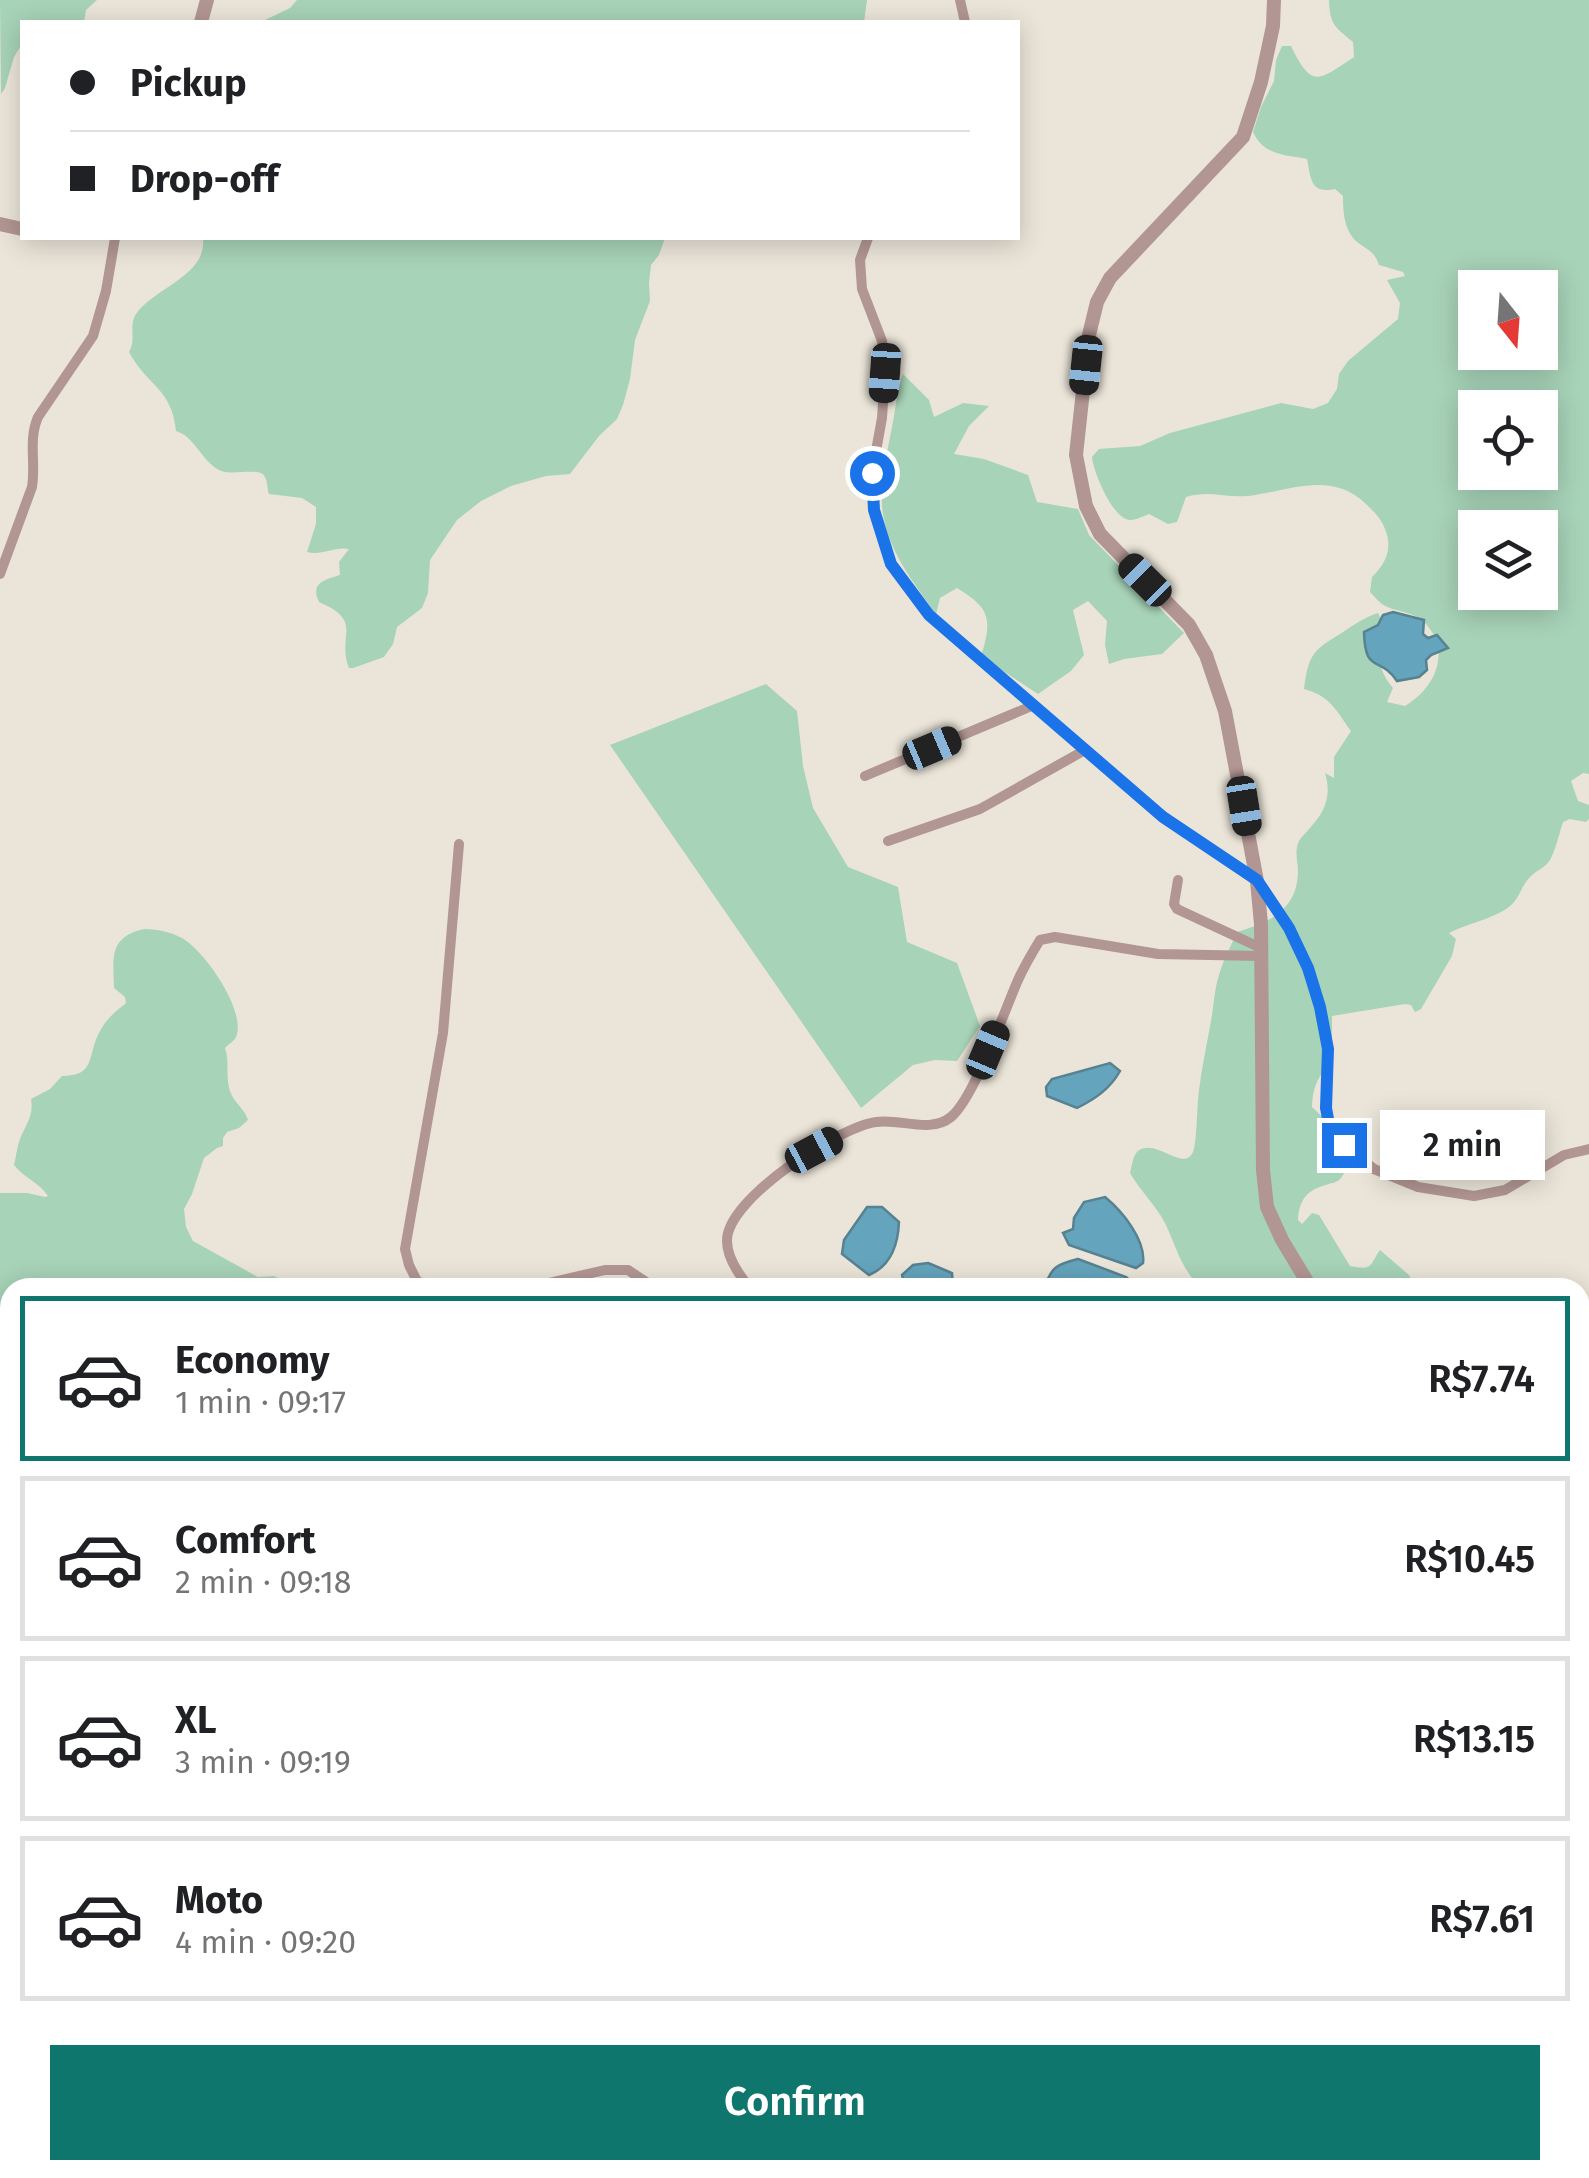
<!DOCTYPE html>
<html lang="en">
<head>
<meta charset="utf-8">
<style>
  body { margin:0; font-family:"Fira Sans",sans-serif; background:#f2f2f2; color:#202124; height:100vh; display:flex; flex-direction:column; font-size:38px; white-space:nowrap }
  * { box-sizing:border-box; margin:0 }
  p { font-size:32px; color:#757577 }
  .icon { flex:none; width:55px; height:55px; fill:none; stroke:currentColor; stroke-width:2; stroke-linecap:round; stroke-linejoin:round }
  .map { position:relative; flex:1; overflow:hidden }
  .drawer { position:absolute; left:0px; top:1278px; width:1590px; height:902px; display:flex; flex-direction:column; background:#fff; border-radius:30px 30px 0 0; box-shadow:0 5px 25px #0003 }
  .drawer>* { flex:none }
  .banner { position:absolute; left:20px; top:20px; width:1000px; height:220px; border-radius:0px; box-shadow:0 5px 25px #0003; display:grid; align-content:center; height:220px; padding:0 50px; background:#fff }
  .needle { width:65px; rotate:163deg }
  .controls { position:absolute; left:1458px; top:270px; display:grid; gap:20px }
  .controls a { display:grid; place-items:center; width:100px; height:100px; border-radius:0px; background:#fff; box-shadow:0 5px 25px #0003; font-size:50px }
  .end { position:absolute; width:45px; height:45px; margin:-22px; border:12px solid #1a73e8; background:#fff; box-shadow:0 0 0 5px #fff }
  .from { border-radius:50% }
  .bubble { position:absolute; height:70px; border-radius:0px; background:#fff; box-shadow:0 5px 25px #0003; font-size:32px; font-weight:600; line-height:70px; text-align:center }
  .car { position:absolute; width:30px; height:60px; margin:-30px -15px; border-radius:12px; box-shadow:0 0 8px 2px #0007; background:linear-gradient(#222 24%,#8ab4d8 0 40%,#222 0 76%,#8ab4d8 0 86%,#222 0) }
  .banner b { display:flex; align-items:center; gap:35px; height:95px; font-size:38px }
  .banner b+b { border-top:2px solid #e0e0e0 }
  .banner i { width:25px; height:25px; background:#202124 }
  ul { padding:18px 0 0; list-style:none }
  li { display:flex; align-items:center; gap:30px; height:165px; margin:0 20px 15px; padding:0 30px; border:5px solid #e0e0e0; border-radius:0px }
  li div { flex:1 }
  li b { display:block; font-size:38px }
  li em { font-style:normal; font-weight:600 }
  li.active { border-color:#0f766e }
  li>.icon { width:90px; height:90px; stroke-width:1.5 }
  .primary-button { display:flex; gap:20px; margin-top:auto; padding:20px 50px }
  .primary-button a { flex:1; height:115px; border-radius:0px; background:#0f766e; color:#fff; font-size:40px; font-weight:600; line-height:115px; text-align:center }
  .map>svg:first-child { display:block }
  .green { fill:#a7d3b8; fill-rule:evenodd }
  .water { fill:#64a4bc; stroke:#568291; stroke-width:2.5 }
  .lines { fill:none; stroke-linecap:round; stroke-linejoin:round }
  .minor { stroke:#b29693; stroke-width:10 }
  .tertiary { stroke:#b29693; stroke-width:14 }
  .route { stroke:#1a73e8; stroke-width:12 }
</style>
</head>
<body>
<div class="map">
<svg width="1589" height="2178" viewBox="0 0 1589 2178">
  <rect width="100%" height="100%" fill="#ebe5d9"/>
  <path class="green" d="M 0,0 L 97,0 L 86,10 L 84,22 L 22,22 L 22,44 L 14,57 L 5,88 L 1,94 Z
    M 297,0 L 867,0 L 864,22 L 261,22 L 290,8 Z
    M 1329,0 L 1589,0 L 1589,774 L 1583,773 L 1571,781 L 1578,801 L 1589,805 L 1589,819 L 1586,822 L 1570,819 L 1563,822 C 1559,834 1556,849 1550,860 C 1545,868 1537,870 1531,876 C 1518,889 1521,902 1501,912 C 1485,921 1466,924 1449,933 L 1456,939 L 1452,956 L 1421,1009 L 1415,1012 L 1411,1005 L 1405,1004 L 1332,1016 L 1332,1062 C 1317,1077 1313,1087 1312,1107 L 1355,1147 C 1351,1157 1347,1170 1341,1178 C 1335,1184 1333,1182 1326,1185 C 1306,1190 1299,1201 1298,1220 L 1302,1224 L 1312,1213 L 1319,1215 L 1350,1266 C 1374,1271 1369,1265 1380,1250 L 1409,1275 L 1412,1281 L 1410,1287 L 1199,1287 C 1179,1263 1178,1251 1166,1225 C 1157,1206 1140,1191 1130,1173 C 1132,1166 1133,1155 1138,1151 C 1156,1137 1183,1173 1193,1152 C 1197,1143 1197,1104 1199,1090 C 1202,1066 1207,1044 1211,1021 C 1214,1006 1214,990 1219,975 C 1223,960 1231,946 1237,932 C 1270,922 1297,910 1298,872 C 1298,861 1294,852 1299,841 C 1301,837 1306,833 1309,829 C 1325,812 1332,796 1325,773 L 1334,778 L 1334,757 L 1351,731 C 1336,710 1330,696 1304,689 C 1309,647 1318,649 1349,628 C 1360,621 1366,617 1378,613 L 1386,628 C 1380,654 1374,665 1393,688 L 1387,702 L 1405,706 C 1434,689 1452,653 1426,624 C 1414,610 1395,613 1382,604 C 1377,600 1374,596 1370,592 L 1372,577 C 1386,563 1393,549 1385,529 C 1381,518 1374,512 1366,504 C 1331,470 1289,491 1248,496 C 1225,498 1209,490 1186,497 L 1177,522 L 1168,524 L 1149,514 C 1141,517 1133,522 1126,519 C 1111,514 1093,471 1092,457 L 1099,449 L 1140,446 L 1170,433 L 1281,403 L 1313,409 L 1328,403 L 1337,389 L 1339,374 L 1348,361 L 1398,319 L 1400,303 L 1387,280 L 1405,276 L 1403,272 L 1379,265 C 1375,252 1368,250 1357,242 C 1344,230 1343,212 1343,196 L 1335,189 C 1311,194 1311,180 1307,159 C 1285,155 1263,155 1253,132 L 1261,107 L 1274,81 L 1276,60 L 1282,46 L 1291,46 C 1312,89 1318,81 1354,57 L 1353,42 C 1334,26 1330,25 1329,0 ZM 1475,288 L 1540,288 L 1540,352 L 1475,352 ZM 1475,408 L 1540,408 L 1540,472 L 1475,472 ZM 1475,528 L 1540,528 L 1540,592 L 1475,592 Z
    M 203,238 L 665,238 L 659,255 L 651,265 L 649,283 L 650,301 L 635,340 L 630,379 L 623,405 L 617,419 L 599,436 L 570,474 L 546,476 L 511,486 L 481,501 L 457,520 L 430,560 L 428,593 L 422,608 L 397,627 L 393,644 L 384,657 L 353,668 L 349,668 C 336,635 365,622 319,602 C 310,583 324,580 340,575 L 339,562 L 349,549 C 335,546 322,556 307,552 L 316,524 L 316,507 L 302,498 L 269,494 C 267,489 268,483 265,477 C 260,466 232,477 219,470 C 201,460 194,436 176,431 C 172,388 146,385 129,352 C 137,339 128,326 136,314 C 155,287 207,276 203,238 Z
    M 903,374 L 929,400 L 934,417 L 963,403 L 989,406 L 969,426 L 954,454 L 984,459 L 1028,475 L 1037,502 L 1078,509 L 1089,535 L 1184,633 L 1162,654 L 1124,659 L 1109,664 L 1105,645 L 1107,621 L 1088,601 L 1073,610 L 1084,655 L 1071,671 L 1038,694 L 994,665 L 982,653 C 993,617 988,607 957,588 L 940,598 L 936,614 C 913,582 884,546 882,504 C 881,478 887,453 892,427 C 896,409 896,392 903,374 Z
    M 766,684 L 797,711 L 803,766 L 813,808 L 848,867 L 898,887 L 907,942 L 957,963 L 980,1026 L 957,1061 L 935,1060 L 913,1065 L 861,1108 L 610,745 Z
    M 144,929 C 156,929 171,932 182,938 C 204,950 247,1011 236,1037 C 234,1041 229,1044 225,1048 C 230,1061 225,1076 230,1091 C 234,1103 244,1108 248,1120 L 239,1128 L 227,1132 L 223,1138 L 223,1146 L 217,1148 L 204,1158 L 192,1194 L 184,1209 L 186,1227 L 193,1241 L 258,1277 L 274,1276 L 296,1287 L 10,1288 L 10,1395 L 0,1394 L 0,1193 L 27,1193 L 45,1197 L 48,1196 C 40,1183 24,1178 14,1165 C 16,1157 17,1147 20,1139 C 26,1124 34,1116 31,1099 L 50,1089 L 62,1076 C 96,1076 87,1056 99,1033 C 105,1020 115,1012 126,1003 L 125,997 L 114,988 C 113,957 109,937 144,929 Z
    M 1589,1664 L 1589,2178 L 529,2178 L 536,2170 L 1580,2170 L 1580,1676 Z"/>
  <path class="water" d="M 1393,612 L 1424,620 L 1423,634 L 1428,638 L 1437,635 L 1448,648 L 1431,655 L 1426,660 L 1427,670 L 1419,677 L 1397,681 C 1380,655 1365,675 1364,632 L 1378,625 L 1383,615 Z
    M 1110,1063 L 1120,1071 C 1110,1089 1095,1099 1077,1108 L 1047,1096 L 1046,1087 L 1052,1079 Z
    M 1105,1197 C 1122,1211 1146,1240 1143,1263 L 1136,1268 L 1069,1245 L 1063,1233 L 1073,1229 L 1074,1218 L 1084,1202 Z
    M 867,1207 L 882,1207 L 899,1222 C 898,1244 891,1266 869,1275 L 842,1254 L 844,1240 Z
    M 1078,1259 L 1126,1277 L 1139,1287 L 1045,1287 C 1051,1266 1059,1264 1078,1259 Z
    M 928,1263 L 952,1273 L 953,1287 L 905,1287 L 902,1275 L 913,1265 Z"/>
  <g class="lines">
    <path class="minor" d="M 960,0 L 965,22
      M 868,238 L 860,260 L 862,289 L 882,341 L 885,373 L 882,418 L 872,473 L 874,511 L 891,564 L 929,615 L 1163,817 L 1257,881 L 1289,929 L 1308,968 L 1320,1007 L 1328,1049 L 1326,1108 L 1329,1124 L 1344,1145 L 1374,1169 L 1418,1187 L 1474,1196 L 1505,1190 L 1564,1155 L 1589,1149
      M 0,574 L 32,487 C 36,463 28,440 38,417 L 93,336 L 106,291 L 115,238
      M 865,776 L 1034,705
      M 888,841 L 980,809 L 1085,750
      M 1178,880 L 1174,904 L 1177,909 L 1261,948
      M 433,1288 L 417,1281 L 409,1265 L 405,1249 L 443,1033 L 459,844
      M 456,1288 L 469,1284 L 490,1288
      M 527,1288 L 605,1270 L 628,1270 L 655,1288
      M 750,1288 C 739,1275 727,1258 727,1241 C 726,1199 839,1127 876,1122 C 900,1118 930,1134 951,1117 C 974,1098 1004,1012 1018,980 C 1024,967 1032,953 1040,940 L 1055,937 L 1158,954 L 1261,956
      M 1580,1434 L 1589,1430
      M 0,1987 L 10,1962
      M 0,2075 L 8,2107 L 10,2152
      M 5,2178 L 10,2158"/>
    <path class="tertiary" d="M 1274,0 L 1273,26 L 1261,82 L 1243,137 L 1110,278 L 1097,302 L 1089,335 L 1076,455 L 1086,506 L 1100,534 L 1189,625 L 1206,655 L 1225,711 L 1257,881 L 1261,924 L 1263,1170 L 1267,1207 L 1282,1240 L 1311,1288
      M 201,22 L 207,0
      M 0,224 L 22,229
      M 1580,1713 L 1589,1708"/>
  </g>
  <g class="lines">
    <path class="route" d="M 872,473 L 874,510 L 891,564 L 929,615 L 1163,817 L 1257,880 L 1289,928 L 1308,968 L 1320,1007 L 1328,1049 L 1326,1108 L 1329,1124 L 1344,1145"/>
  </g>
</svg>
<div class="controls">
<a><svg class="needle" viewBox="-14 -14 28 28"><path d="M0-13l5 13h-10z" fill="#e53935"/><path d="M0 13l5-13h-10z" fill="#757577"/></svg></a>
<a><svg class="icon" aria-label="locate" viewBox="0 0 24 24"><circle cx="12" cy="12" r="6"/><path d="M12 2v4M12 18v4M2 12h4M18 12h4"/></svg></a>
<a><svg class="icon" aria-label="layers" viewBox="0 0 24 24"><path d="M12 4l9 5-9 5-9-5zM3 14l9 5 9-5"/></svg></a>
</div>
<i class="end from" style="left:872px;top:473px"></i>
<i class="end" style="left:1344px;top:1145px"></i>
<div class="bubble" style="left:1380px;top:1110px;width:165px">2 min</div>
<i class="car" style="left:1086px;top:365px;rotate:186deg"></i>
<i class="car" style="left:885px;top:373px;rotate:184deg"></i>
<i class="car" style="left:1145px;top:580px;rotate:315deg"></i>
<i class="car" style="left:932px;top:748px;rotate:67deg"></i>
<i class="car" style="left:1244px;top:806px;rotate:171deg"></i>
<i class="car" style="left:988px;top:1050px;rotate:23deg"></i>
<i class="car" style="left:814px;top:1150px;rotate:62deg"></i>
<div class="banner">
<b><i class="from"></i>Pickup</b>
<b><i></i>Drop-off</b>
</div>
<section class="drawer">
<ul>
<li class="active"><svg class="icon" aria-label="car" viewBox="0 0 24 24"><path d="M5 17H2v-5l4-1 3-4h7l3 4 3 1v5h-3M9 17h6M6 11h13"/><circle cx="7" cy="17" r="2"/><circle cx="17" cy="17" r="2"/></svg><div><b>Economy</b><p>1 min · 09:17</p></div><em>R$7.74</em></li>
<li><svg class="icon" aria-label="car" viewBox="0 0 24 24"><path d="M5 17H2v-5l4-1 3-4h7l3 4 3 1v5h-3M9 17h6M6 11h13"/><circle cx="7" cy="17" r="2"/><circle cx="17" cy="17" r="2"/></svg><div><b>Comfort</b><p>2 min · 09:18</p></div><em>R$10.45</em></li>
<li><svg class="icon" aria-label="car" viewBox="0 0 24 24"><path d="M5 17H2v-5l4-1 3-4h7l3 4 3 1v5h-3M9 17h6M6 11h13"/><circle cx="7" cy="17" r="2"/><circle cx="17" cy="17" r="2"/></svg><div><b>XL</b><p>3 min · 09:19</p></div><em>R$13.15</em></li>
<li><svg class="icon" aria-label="car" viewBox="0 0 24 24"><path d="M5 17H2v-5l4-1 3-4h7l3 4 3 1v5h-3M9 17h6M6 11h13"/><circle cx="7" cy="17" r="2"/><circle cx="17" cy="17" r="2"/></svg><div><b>Moto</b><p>4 min · 09:20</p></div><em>R$7.61</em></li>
</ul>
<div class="primary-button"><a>Confirm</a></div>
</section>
</div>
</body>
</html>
